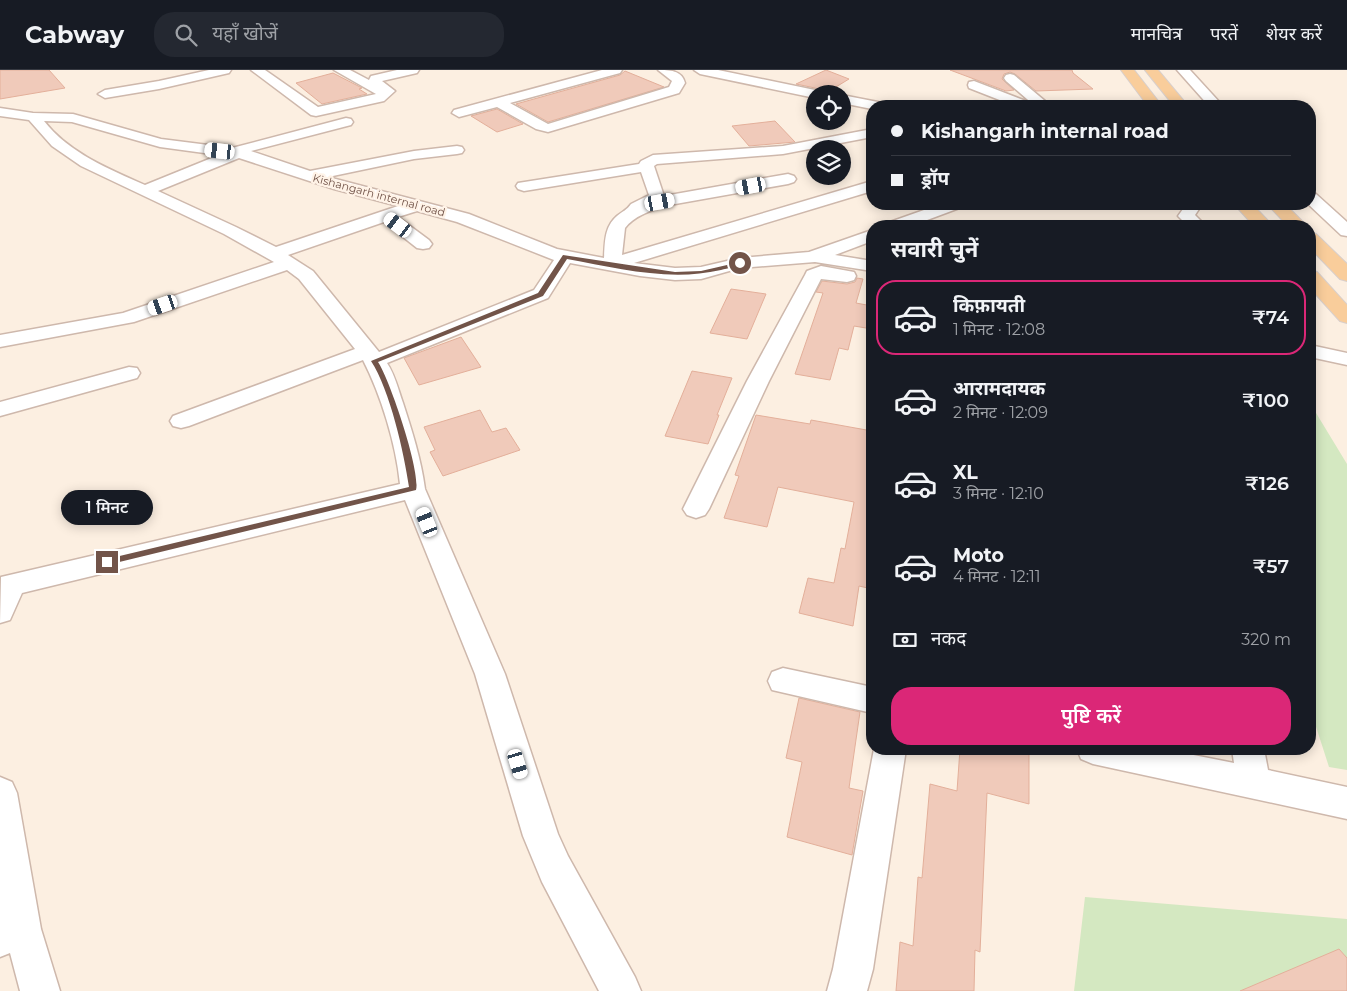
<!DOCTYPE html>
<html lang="hi">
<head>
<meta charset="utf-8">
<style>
  body { margin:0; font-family:Montserrat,"Noto Sans Devanagari",sans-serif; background:#242831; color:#f1f3f6; height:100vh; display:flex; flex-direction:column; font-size:19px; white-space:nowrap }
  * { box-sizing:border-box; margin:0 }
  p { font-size:16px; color:#9ea1a6 }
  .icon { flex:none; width:28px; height:28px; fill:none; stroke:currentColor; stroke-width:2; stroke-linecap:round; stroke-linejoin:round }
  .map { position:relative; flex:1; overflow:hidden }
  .panel { position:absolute; left:866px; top:150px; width:450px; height:535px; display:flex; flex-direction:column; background:#171b24; border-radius:20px; box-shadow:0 2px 12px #0003 }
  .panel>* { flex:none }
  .hud { position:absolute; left:866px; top:30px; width:450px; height:110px; border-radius:20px; box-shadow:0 2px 12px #0003; display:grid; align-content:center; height:110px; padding:0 25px; background:#171b24 }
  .fabs { position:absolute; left:806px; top:15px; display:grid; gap:10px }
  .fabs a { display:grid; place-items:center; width:45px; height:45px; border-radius:50%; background:#171b24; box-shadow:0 2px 12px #0003; font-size:25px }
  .end { position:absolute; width:22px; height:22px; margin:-11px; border:6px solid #725449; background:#fff; box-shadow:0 0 0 2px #fff }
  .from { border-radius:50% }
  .bubble { position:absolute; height:35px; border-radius:18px; background:#171b24; box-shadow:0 2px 12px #0003; font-size:16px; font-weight:600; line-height:35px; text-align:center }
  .car { position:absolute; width:15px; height:30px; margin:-15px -8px; border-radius:6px; box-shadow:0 0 4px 1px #0007; background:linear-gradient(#fff 24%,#345 0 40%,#fff 0 76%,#345 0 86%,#fff 0) }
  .hud b { display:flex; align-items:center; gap:18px; height:48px; font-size:19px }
  .hud b+b { border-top:1px solid #363941 }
  .hud i { width:12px; height:12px; background:#f1f3f6 }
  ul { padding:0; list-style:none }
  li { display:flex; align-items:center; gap:15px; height:75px; margin:0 10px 8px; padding:0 15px; border:2px solid transparent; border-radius:20px }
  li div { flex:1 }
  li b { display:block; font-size:19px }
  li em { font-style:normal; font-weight:600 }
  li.selected { border-color:#db2777 }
  li>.icon { width:45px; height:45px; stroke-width:1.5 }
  h2 { padding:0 25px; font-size:22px; line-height:60px }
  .pay { display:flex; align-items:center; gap:12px; height:55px; padding:0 25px; font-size:19px }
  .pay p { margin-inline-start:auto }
  .primary-button { display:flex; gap:10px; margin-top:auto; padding:10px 25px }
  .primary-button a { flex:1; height:58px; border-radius:20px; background:#db2777; color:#fff; font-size:20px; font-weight:600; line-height:58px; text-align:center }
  header { display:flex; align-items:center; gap:30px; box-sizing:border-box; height:70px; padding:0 25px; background:#171b24; border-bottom:1px solid #363941 }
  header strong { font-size:24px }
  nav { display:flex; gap:28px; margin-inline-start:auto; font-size:18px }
  .search { width:350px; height:45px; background:#242831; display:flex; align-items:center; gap:12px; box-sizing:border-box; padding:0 18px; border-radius:20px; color:#9ea1a6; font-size:19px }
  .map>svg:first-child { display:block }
  .green { fill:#d4e8c1 }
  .building { fill:#f0caba; stroke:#e3af9a }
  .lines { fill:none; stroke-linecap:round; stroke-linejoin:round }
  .minor-casing { stroke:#ceb8ac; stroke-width:3 }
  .major-casing { stroke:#d8cfcc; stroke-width:2 }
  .minor { fill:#fff; fill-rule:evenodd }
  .major { fill:#f9cd9b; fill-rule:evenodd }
  .route { fill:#725449 }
  .labels { text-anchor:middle; stroke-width:4.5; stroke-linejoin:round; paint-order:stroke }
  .far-street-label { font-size:11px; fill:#725449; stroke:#fff3e7 }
</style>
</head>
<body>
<header>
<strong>Cabway</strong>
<div class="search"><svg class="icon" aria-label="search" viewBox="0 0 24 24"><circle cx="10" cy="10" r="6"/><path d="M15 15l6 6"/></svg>यहाँ खोजें</div>
<nav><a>मानचित्र</a><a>परतें</a><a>शेयर करें</a></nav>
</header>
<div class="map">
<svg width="1347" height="921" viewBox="0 0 1347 921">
  <rect width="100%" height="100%" fill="#fcefe1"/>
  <path class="green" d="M 1310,333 L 1347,394 L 1347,700 L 1329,697 L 1310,638 Z
    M 1085,827 L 1347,849 L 1347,921 L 1074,921 Z"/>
  <path class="building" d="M 0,0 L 49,0 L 65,18 L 0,29 Z
    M 826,0 L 849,9 L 826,23 L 815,18 L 796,14 Z
    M 950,0 L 1072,0 L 1073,3 L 1093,19 L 1036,21 L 1015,4 L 1010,2 L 1004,4 L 1002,9 L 1014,20 L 1006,21 Z
    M 625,1 L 664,17 L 548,52 L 516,34 L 620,5 Z
    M 333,3 L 362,18 L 359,19 L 367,24 L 322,34 L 296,13 Z
    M 497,39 L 523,54 L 497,62 L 471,46 Z
    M 775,51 L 795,72 L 749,76 L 732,56 Z
    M 857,208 L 863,209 L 856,233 L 872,236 L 872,259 L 854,256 L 848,280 L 839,278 L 830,310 L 795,304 L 823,223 L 816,222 L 822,211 L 847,214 L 855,212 Z
    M 731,219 L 766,224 L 747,269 L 710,263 Z
    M 461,267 L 481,297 L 419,315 L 404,288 Z
    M 692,301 L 732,308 L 717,345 L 719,345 L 708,374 L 665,366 Z
    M 480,340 L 492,362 L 506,358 L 520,380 L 443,406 L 430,382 L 435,380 L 424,357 Z
    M 756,345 L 810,354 L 811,350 L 872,361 L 872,519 L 859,516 L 853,556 L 799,543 L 808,508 L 834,513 L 841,478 L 845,479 L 854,432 L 778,417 L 767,457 L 724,448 L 739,406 L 735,405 Z
    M 799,628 L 860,642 L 849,718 L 863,721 L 852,785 L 787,767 L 802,692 L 786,688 Z
    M 960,679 L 1029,679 L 1029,734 L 987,723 L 980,882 L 975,880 L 974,921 L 896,921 L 900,872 L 913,876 L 918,807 L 922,808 L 930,714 L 957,721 Z
    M 1339,879 L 1347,888 L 1347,921 L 1240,921 Z"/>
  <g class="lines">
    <g class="minor-casing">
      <path id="minor" d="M 209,0 L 231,0 L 229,3 L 159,19 L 105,28 L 98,24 L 105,20 L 159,11 Z
        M 251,0 L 265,0 L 318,37 L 376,24 L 334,0 L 350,0 L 369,10 L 371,6 L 397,0 L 419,0 L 417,3 L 382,11 L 395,21 L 384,31 L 316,46 L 311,45 Z
        M 602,0 L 622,0 L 620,3 L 510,33 L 548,54 L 669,17 L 672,11 L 658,0 C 669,0 682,0 685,13 L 679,23 L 548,62 L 536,59 L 497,37 L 459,47 L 452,43 L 454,40 Z
        M 694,0 L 718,0 L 815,20 L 821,24 L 815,24 L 815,28 L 700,4 Z
        M 1177,0 L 1190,0 L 1223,36 L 1209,36 Z
        M 1010,4 L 1014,5 L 1045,31 L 1047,34 L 1045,36 L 1035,36 L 1006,11 L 1004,8 L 1006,5 Z
        M 974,11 L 1031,33 L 1033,36 L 1015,36 L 969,18 L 968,15 L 969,12 Z
        M 842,25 L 883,33 L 885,36 L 872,36 L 872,39 L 842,33 Z
        M 0,38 L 33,43 L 73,44 L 161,69 L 232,78 L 346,48 L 351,49 L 353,52 L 351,55 L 251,81 L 310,101 L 414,81 L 457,76 L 462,77 L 464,80 L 462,83 L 457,84 L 414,89 L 328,107 L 469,144 L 557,179 L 604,188 C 605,173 604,157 617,146 C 623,141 627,140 631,134 L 649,125 L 641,102 L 524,121 L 518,119 L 516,116 L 518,113 L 639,94 L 641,91 L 653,85 L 783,76 L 872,59 L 872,67 L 783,84 L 657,94 L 654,96 L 664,126 L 788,104 L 794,106 L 796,109 L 794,112 L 788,114 L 664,136 C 650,141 634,146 625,158 L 622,185 L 872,111 L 872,121 L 634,193 L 675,198 L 701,197 L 740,188 L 809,182 L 872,160 L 872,171 L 835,185 L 872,191 L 872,201 L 815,192 L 740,198 L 701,209 L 675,210 L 640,206 L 570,193 L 548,228 L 387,293 C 395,305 398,319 403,333 C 412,361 421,389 425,419 L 505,604 L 558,764 L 568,786 L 635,907 L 641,921 L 599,921 L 542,812 L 523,766 L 475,604 L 405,430 L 22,523 L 10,550 L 0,553 L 1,507 L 400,414 C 396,374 381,325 363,290 L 189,356 L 181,358 L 173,356 L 170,351 L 173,346 L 355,279 L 299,209 L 287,200 L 134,252 L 0,277 L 0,265 L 123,243 L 274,192 L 224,164 L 81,96 L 52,76 L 29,50 L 0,46 ZM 44,51 L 72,52 L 160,77 L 219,85 L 145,115 C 109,99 69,83 44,51 ZM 239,88 L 334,119 L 398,136 L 276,177 L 236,157 L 158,121 ZM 417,141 L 457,152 L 554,190 L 534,220 L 379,282 L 313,201 L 288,185 L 384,152 L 417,178 L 423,179 L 429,178 L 432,174 L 429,170 L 398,147 Z
        M 1310,122 L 1316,124 L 1347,152 L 1347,166 L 1341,165 L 1308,134 L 1310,134 Z
        M 941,134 L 964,134 L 962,137 L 911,156 L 887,156 L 890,152 Z
        M 1180,134 L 1196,134 L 1199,139 L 1195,145 L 1206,156 L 1188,156 L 1178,146 L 1183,139 Z
        M 821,196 L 854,202 L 856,206 L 854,210 L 847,212 L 821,209 L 769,311 L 709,439 L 705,445 L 696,448 L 687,445 L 683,439 L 747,311 L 805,205 L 807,201 Z
        M 1310,275 L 1347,283 L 1347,295 L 1310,287 Z
        M 129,297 L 137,298 L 140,303 L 137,308 L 0,346 L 0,332 Z
        M 783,598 L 872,617 L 872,643 L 772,620 L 768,611 L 772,602 Z
        M 874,679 L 906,679 L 873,899 L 867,921 L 827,921 L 833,899 Z
        M 1077,679 L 1163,679 L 1234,693 L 1232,679 L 1264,679 L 1268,700 L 1347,717 L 1347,749 L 1093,694 L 1081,689 Z
        M 0,707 L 12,712 L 17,723 L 41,859 L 60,921 L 20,921 L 10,883 L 0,887 Z"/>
    </g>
    <g class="major-casing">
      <path id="major" d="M 1121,0 L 1134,0 L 1162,36 L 1148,36 Z
        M 1145,0 L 1158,0 L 1188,36 L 1174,36 Z
        M 1234,134 L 1252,134 L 1273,156 L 1254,156 Z
        M 1267,134 L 1285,134 L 1307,156 L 1288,156 Z
        M 1310,163 L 1316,164 L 1347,194 L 1347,211 L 1340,209 L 1310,178 Z
        M 1310,200 L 1317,202 L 1347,235 L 1347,253 L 1340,251 L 1310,218 Z"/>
    </g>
    <use href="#minor" class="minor"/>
    <use href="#major" class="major"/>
  </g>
  <path class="route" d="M 563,185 L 675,202 L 701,201 L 740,192 L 743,193 C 736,197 728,198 721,200 C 669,212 617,198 567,189 L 543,226 L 378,292 C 390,310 421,402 416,420 L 107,495 L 104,494 L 104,490 L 107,489 L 409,417 C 404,383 390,320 371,291 L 538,223 Z"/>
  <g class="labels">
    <g class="far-street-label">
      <text transform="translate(379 125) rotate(15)" y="4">Kishangarh internal road</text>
    </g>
  </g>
</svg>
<div class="fabs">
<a><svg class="icon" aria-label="locate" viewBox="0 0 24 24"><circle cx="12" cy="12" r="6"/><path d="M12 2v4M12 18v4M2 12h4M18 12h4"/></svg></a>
<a><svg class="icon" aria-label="layers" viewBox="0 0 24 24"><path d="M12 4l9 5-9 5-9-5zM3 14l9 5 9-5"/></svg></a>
</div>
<i class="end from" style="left:740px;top:193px"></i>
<i class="end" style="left:107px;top:492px"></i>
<div class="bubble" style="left:61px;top:420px;width:92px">1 मिनट</div>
<i class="car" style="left:220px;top:81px;rotate:276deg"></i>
<i class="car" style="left:751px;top:116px;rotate:260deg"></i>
<i class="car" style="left:660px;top:132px;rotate:80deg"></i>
<i class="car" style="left:398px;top:155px;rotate:307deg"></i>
<i class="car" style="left:163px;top:235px;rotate:251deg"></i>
<i class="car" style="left:427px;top:452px;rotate:338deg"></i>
<i class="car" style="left:518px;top:694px;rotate:163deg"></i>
<div class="hud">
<b><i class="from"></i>Kishangarh internal road</b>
<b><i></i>ड्रॉप</b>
</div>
<section class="panel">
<h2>सवारी चुनें</h2>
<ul>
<li class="selected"><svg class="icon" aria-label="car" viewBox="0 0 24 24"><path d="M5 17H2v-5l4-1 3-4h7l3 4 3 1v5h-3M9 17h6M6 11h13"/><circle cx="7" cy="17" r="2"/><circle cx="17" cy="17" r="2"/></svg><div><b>किफ़ायती</b><p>1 मिनट · 12:08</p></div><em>₹74</em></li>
<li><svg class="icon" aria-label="car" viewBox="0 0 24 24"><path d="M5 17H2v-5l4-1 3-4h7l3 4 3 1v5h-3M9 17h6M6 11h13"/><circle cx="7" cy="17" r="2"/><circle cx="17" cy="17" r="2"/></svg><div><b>आरामदायक</b><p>2 मिनट · 12:09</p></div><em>₹100</em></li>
<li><svg class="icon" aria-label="car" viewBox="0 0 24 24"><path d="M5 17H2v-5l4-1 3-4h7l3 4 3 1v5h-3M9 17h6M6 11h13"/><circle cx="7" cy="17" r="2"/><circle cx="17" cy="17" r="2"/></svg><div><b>XL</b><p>3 मिनट · 12:10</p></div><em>₹126</em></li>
<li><svg class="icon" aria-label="car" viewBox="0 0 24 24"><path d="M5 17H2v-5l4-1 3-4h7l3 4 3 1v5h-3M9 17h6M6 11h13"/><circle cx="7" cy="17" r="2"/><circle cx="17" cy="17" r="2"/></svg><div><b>Moto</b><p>4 मिनट · 12:11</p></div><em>₹57</em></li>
</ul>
<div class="pay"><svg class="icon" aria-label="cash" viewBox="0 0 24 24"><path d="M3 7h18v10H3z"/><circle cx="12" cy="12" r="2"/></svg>नकद<p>320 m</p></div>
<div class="primary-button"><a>पुष्टि करें</a></div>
</section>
</div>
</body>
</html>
